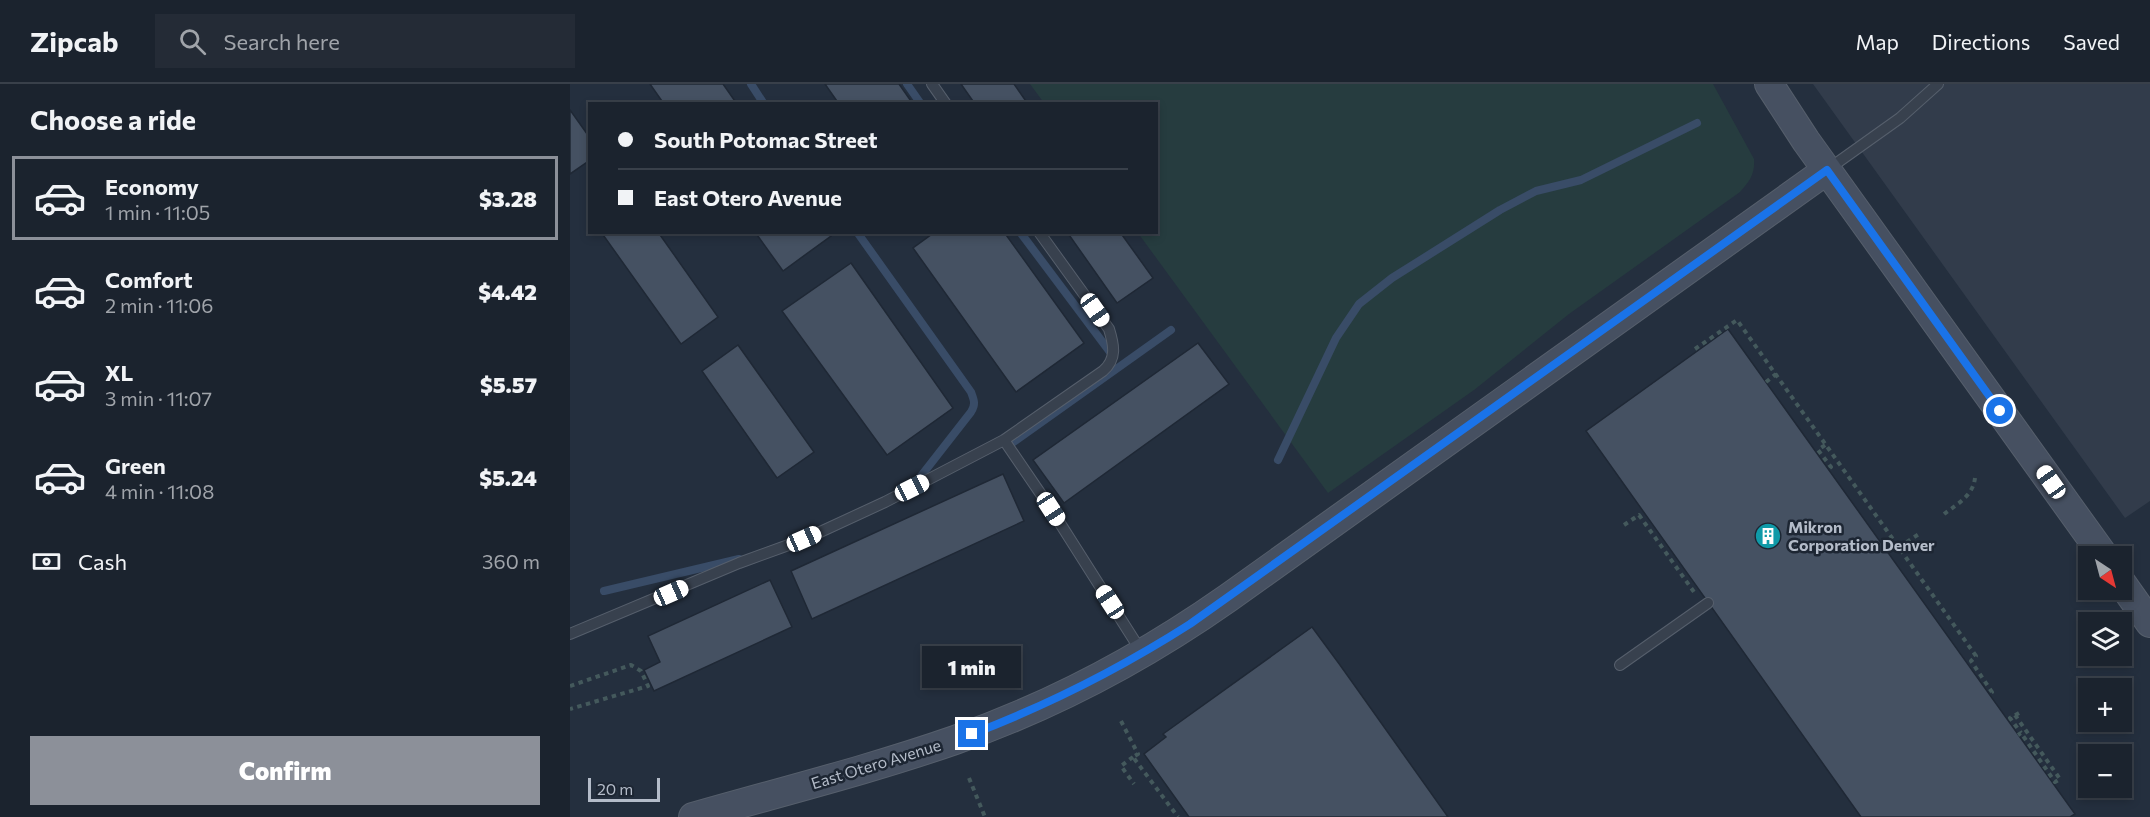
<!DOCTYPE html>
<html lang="en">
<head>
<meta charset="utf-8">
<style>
  body { margin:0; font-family:Commissioner,sans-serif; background:#242b36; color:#f1f3f6; height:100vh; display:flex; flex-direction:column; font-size:22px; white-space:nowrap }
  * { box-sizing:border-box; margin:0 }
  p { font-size:20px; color:#a0a4aa }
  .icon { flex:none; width:33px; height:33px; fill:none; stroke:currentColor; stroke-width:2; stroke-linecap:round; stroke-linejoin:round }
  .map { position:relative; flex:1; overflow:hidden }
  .panel { display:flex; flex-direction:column; background:#1b232e; width:570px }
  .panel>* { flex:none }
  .hud { position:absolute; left:18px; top:18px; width:570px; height:132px; border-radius:0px; box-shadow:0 3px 9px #0003,0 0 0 2px #39404a; display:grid; align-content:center; height:132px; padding:0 30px; background:#1b232e }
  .needle { width:39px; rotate:144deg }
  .buttons { position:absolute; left:1508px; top:462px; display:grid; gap:12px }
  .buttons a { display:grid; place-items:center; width:54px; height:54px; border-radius:0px; background:#1b232e; box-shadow:0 3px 9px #0003,0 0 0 2px #39404a; font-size:30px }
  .scale { position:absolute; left:18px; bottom:15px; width:72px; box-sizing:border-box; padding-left:6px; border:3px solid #b4bcc9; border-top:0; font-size:16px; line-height:21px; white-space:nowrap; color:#b4bcc9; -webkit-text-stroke:4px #1d2633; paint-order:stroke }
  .end { position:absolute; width:27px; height:27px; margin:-14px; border:8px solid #1a73e8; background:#fff; box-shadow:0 0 0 3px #fff }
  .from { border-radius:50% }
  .bubble { position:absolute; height:42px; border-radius:0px; background:#1b232e; box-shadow:0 3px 9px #0003,0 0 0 2px #39404a; font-size:20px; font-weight:800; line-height:42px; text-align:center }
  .car { position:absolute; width:18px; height:36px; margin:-18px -9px; border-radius:8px; box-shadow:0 0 4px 2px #0007; background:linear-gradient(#fff 24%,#345 0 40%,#fff 0 76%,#345 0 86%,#fff 0) }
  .hud b { display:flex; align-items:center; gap:21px; height:57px; font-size:22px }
  .hud b+b { border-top:2px solid #39404a }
  .hud i { width:15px; height:15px; background:#f1f3f6 }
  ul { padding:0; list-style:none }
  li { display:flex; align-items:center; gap:18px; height:84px; margin:0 12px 9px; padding:0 18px; border:3px solid transparent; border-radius:0px }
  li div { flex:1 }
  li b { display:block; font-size:22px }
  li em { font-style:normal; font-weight:800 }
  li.selected { border-color:#8c9099 }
  li>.icon { width:54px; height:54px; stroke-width:1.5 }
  h2 { padding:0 30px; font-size:27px; line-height:72px }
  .pay { display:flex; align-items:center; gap:15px; height:66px; padding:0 30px; font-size:22px }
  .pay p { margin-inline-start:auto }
  .action { display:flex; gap:12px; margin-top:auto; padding:12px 30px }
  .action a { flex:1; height:69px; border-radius:0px; background:#8c9099; color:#fff; font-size:24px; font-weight:800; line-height:69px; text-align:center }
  header { display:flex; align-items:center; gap:36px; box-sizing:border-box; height:84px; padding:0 30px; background:#1b232e; border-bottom:2px solid #39404a }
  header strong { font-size:28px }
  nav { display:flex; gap:33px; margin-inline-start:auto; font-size:21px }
  .search { width:420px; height:54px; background:#242b36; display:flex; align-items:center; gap:15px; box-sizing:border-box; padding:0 21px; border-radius:0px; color:#a0a4aa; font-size:22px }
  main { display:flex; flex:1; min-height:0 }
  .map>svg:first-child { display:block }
  .airport { fill:#323c4b }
  .green { fill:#263c3f }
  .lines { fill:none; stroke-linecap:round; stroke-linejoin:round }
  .stream { stroke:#394c67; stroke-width:8 }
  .building { fill:#455162; stroke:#1f2835; stroke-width:1.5 }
  .lane-casing { stroke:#565f6c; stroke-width:12 }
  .secondary-casing { stroke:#565f6c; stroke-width:30 }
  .path { stroke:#44595c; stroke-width:4; stroke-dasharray:4.5 4.5; stroke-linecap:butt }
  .lane { stroke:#38414e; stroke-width:10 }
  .secondary { stroke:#465061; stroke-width:28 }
  .route { stroke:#1a73e8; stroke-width:8 }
  .labels { text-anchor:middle; stroke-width:5; stroke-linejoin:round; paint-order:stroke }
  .poi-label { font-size:16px; font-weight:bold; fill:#b4bcc9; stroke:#1d2633; text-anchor:start }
  .street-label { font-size:16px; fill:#b4bcc9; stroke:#1d2633 }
</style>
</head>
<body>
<header>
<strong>Zipcab</strong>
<div class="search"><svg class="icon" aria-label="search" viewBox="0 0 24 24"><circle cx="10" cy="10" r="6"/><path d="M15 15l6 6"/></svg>Search here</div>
<nav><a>Map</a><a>Directions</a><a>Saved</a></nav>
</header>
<main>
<section class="panel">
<h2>Choose a ride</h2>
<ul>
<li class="selected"><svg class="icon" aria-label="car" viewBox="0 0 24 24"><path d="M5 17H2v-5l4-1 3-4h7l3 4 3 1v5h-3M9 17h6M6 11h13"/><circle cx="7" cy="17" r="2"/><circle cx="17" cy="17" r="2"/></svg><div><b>Economy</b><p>1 min · 11:05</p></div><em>$3.28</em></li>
<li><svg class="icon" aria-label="car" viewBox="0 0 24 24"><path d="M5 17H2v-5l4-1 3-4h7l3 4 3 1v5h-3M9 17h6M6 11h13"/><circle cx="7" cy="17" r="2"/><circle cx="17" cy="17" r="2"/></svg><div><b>Comfort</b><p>2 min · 11:06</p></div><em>$4.42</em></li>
<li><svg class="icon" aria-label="car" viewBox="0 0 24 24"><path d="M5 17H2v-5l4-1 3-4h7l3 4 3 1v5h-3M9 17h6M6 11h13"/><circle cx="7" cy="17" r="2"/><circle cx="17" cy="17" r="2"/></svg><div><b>XL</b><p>3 min · 11:07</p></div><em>$5.57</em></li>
<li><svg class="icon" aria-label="car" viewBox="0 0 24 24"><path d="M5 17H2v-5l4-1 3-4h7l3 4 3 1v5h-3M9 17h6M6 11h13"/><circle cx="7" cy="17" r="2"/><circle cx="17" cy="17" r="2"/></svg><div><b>Green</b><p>4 min · 11:08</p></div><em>$5.24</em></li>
</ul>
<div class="pay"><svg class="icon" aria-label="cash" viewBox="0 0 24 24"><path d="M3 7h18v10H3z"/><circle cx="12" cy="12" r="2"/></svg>Cash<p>360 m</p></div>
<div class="action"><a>Confirm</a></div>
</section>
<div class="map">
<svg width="1580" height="733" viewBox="0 0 1580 733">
  <rect width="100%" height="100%" fill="#242f3e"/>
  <path class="airport" d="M 1243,0 L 1580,0 L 1580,417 L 1555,434 Z"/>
  <path class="green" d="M 460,0 L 1143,0 L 1184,75 C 1185,90 1180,97 1170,108 L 999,230 L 904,306 L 758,409 L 568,149 L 586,148 L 586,20 L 474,19 Z"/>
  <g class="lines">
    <path class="stream" d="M 181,0 L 194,20
      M 337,0 L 351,20
      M 287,148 L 401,308 C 404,316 406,320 401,328 L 344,401
      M 450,148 L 543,272
      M 438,362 L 601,246
      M 708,376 L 766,254 L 789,220 L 822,194 L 930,126 L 966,107 L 1011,96 L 1127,39
      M 34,507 L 169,475"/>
  </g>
  <path class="building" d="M 80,0 L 153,0 L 167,20 L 94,20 Z
    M 255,0 L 329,0 L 343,20 L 269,20 Z
    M 391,0 L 444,0 L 458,20 L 405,20 Z
    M 0,26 L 20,54 L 20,76 L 0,90 Z
    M 31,148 L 88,148 L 148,233 L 111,260 Z
    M 185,148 L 258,148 L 261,152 L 213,187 Z
    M 365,148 L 434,148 L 514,259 L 446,308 L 343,164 Z
    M 497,148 L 550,148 L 583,194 L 547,219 Z
    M 281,179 L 383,324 L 317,371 L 212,227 Z
    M 1158,245 L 1505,730 L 1500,733 L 1291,733 L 1016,347 Z
    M 628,259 L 659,300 L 494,419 L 463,376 Z
    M 168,261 L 244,368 L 207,394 L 132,287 Z
    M 433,390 L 454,437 L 242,535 L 221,487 Z
    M 200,496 L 222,543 L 84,607 L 74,586 L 90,578 L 78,552 Z
    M 742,543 L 770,581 L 878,733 L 619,733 L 574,670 L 596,653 L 593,650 Z"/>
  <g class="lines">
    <g class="lane-casing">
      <path id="lane" d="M 362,0 L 376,20
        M 1257,86 L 1330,34 L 1368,0
        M 434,356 L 481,425 L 571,567
        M 0,550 L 169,479 L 235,455 L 315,418 L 434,356 L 533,287 C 547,275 544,261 539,245 L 469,148
        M 1050,581 L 1138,519"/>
    </g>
    <g class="secondary-casing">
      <path id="secondary" d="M 1199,0 L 1236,57 L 1534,472
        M 1551,498 L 1580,539
        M 123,733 C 210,708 299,686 385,656 C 482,622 574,573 658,514 L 1257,86"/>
    </g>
    <path class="path" d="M 1125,265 L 1167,236 L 1406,572 L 1401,577 L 1422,608 L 1419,610
      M 1196,298 L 1206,290
      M 1255,361 L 1248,366 L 1261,383 L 1258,385
      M 1374,430 C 1387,420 1403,412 1405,394
      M 1054,441 L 1069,431 L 1124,508
      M 1329,463 L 1349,450
      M 0,602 L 61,581 L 71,587 L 78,602 L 0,625
      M 1449,629 L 1440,634 L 1451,649
      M 1445,631 L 1490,695 L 1485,698 L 1451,649 L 1448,651
      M 551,637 L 568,670 L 563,673 L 608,733
      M 563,673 L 551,682 L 564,700
      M 399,694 L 415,733"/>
    <use href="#lane" class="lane"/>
    <use href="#secondary" class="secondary"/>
  </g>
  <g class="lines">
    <path class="route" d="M 402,650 C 478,621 551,584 620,540 L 1257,86 L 1430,327"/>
  </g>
  <defs>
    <g id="building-disc" transform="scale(1.35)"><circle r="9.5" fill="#0f9aa8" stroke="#1d2633"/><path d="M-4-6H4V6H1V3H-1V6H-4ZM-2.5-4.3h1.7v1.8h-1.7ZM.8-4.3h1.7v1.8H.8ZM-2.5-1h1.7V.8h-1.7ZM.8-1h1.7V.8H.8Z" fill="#fff"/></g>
  </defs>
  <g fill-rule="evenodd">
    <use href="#building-disc" x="1198" y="452"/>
  </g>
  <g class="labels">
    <g class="poi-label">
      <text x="1218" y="449">Mikron<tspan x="1218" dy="18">Corporation Denver</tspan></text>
    </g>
    <g class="street-label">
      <text transform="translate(306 680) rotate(-17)" y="6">East Otero Avenue</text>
    </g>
  </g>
</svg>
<div class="buttons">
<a><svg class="needle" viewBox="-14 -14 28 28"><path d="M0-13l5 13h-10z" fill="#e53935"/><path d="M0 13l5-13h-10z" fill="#a0a4aa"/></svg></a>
<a><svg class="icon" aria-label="layers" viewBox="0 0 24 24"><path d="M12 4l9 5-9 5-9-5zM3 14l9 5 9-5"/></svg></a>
<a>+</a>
<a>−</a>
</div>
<div class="scale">20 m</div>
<i class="end from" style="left:1430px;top:327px"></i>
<i class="end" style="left:402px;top:650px"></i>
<div class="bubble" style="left:352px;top:562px;width:99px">1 min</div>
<i class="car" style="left:525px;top:226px;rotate:145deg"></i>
<i class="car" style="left:1481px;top:398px;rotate:325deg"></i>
<i class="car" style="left:342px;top:404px;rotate:63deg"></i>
<i class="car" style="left:481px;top:425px;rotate:147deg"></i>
<i class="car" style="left:234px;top:455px;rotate:66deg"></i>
<i class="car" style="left:101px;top:509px;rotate:66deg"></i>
<i class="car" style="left:540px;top:518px;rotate:327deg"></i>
<div class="hud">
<b><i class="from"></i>South Potomac Street</b>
<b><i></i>East Otero Avenue</b>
</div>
</div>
</main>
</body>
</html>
